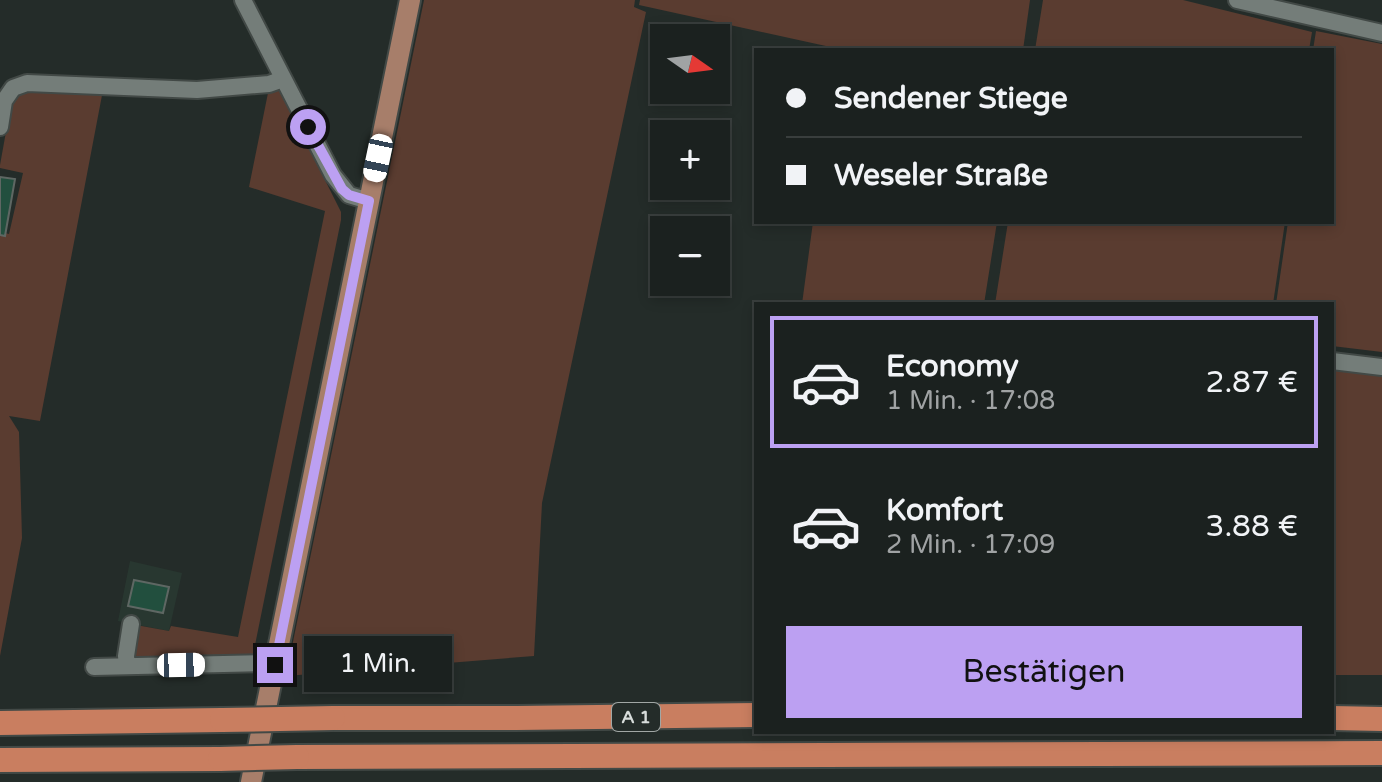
<!DOCTYPE html>
<html lang="de">
<head>
<meta charset="utf-8">
<style>
  body { margin:0; font-family:"Varela Round",sans-serif; background:#242928; color:#f1f3f6; height:100vh; display:flex; flex-direction:column; font-size:30px; white-space:nowrap }
  * { box-sizing:border-box; margin:0 }
  p { font-size:26px; color:#a0a3a4 }
  .icon { flex:none; width:44px; height:44px; fill:none; stroke:currentColor; stroke-width:2; stroke-linecap:round; stroke-linejoin:round }
  .map { position:relative; flex:1; overflow:hidden }
  .panel { position:absolute; left:754px; top:302px; width:580px; height:432px; display:flex; flex-direction:column; background:#1b211f; border-radius:0px; box-shadow:0 4px 12px #0003,0 0 0 2px #393e3d }
  .panel>* { flex:none }
  .hud { position:absolute; left:754px; top:48px; width:580px; height:176px; border-radius:0px; box-shadow:0 4px 12px #0003,0 0 0 2px #393e3d; display:grid; align-content:center; height:176px; padding:0 32px; background:#1b211f }
  .needle { width:52px; rotate:104deg }
  .controls { position:absolute; left:650px; top:24px; display:grid; gap:16px }
  .controls a { display:grid; place-items:center; width:80px; height:80px; border-radius:0px; background:#1b211f; box-shadow:0 4px 12px #0003,0 0 0 2px #393e3d; font-size:40px }
  .end { position:absolute; width:36px; height:36px; margin:-18px; border:10px solid #bca0f2; background:#111; box-shadow:0 0 0 4px #111 }
  .from { border-radius:50% }
  .bubble { position:absolute; height:56px; border-radius:0px; background:#1b211f; box-shadow:0 4px 12px #0003,0 0 0 2px #393e3d; font-size:26px; font-weight:600; line-height:56px; text-align:center }
  .car { position:absolute; width:24px; height:48px; margin:-24px -12px; border-radius:10px; box-shadow:0 0 6px 2px #0007; background:linear-gradient(#fff 24%,#345 0 40%,#fff 0 76%,#345 0 86%,#fff 0) }
  .hud b { display:flex; align-items:center; gap:28px; height:76px; font-size:30px }
  .hud b+b { border-top:2px solid #393e3d }
  .hud i { width:20px; height:20px; background:#f1f3f6 }
  ul { padding:14px 0 0; list-style:none }
  li { display:flex; align-items:center; gap:24px; height:132px; margin:0 16px 12px; padding:0 16px; border:4px solid transparent; border-radius:0px }
  li div { flex:1 }
  li b { display:block; font-size:30px }
  li em { font-style:normal; font-weight:600 }
  li.current { border-color:#bca0f2 }
  li>.icon { width:72px; height:72px; stroke-width:1.5 }
  .primary-button { display:flex; gap:16px; margin-top:auto; padding:16px 32px }
  .primary-button a { flex:1; height:92px; border-radius:0px; background:#bca0f2; color:#111; font-size:32px; font-weight:600; line-height:92px; text-align:center }
  .map>svg:first-child { display:block }
  .built { fill:#283730 }
  .green { fill:#5a3c30 }
  .building { fill:#224f3e; stroke:#5e6763; stroke-width:2 }
  .lines { fill:none; stroke-linecap:round; stroke-linejoin:round }
  .minor-casing { stroke:#424946; stroke-width:20 }
  .major-casing { stroke:#424946; stroke-width:24 }
  .highway-casing { stroke:#424946; stroke-width:28 }
  .minor { stroke:#747d79; stroke-width:16 }
  .major { stroke:#a77e6a; stroke-width:20 }
  .highway { stroke:#c97e60; stroke-width:24 }
  .highway-bridge-casing { stroke:#424946; stroke-width:28; stroke-linecap:butt }
  .highway-bridge { stroke:#c97e60; stroke-width:24 }
  .route { stroke:#bca0f2; stroke-width:10 }
  .labels { text-anchor:middle; stroke-width:8; stroke-linejoin:round; paint-order:stroke }
  .shield { fill:#242c29; stroke:#a1a7a5; stroke-width:2 }
  .shield-label { font-size:18px; font-weight:bold; fill:#d7dcda }
</style>
</head>
<body>
<div class="map">
<svg width="1382" height="782" viewBox="0 0 1382 782">
  <rect width="100%" height="100%" fill="#242c29"/>
  <path class="built" d="M 130,561 L 182,573 L 169,631 L 118,621 Z"/>
  <path class="green" d="M 424,0 L 635,0 L 634,7 L 646,12 L 542,503 L 534,656 L 286,676 Z
    M 640,0 L 1030,0 L 1023,50 L 835,50 L 835,48 L 639,5 Z
    M 1043,0 L 1183,0 L 1312,32 L 1309,50 L 1035,50 Z
    M 1316,31 L 1382,44 L 1382,352 L 1332,346 L 1332,304 L 1276,304 L 1288,222 L 1332,222 L 1332,50 L 1313,50 Z
    M 28,86 L 103,90 L 40,421 L 9,416 L 19,432 L 22,538 L 0,656 L 0,237 L 1,232 L 9,234 L 23,173 L 0,168 L 0,165 L 11,104 L 15,93 Z
    M 269,88 L 276,88 L 281,92 L 341,212 L 341,220 L 253,655 L 229,655 L 222,657 L 138,659 L 132,649 L 136,625 L 169,631 L 171,626 L 238,637 L 325,211 L 249,187 Z
    M 813,222 L 997,222 L 984,304 L 802,304 Z
    M 1008,222 L 1285,222 L 1273,304 L 995,304 Z
    M 1332,363 L 1382,370 L 1382,675 L 1332,675 Z"/>
  <path class="building" d="M 0,177 L 15,179 L 5,236 L 0,235 Z
    M 134,580 L 169,587 L 163,613 L 128,606 Z"/>
  <g class="lines">
    <g class="minor-casing">
      <path id="minor" d="M 243,0 L 333,175 L 349,195 L 369,201
        M 1237,0 L 1382,33
        M 0,127 L 4,101 L 13,88 L 27,83 L 197,90 L 269,84 L 283,79
        M 1332,361 L 1382,367
        M 127,666 L 126,656 L 131,624
        M 94,667 L 263,663 L 275,665"/>
    </g>
    <g class="major-casing">
      <path id="major" d="M 251,782 L 410,0"/>
    </g>
    <g class="highway-casing">
      <path id="highway" d="M 333,718 L 517,718 L 756,715
        M 1332,718 L 1382,719
        M 0,723 L 222,720
        M 297,757 L 1382,753
        M 0,760 L 220,759"/>
    </g>
    <use href="#minor" class="minor"/>
    <use href="#major" class="major"/>
    <use href="#highway" class="highway"/>
    <g class="highway-bridge-casing">
      <path id="highway-bridge" d="M 222,720 L 333,718
        M 220,759 L 297,757"/>
    </g>
    <use href="#highway-bridge" class="highway-bridge"/>
  </g>
  <g class="lines">
    <path class="route" d="M 275,665 L 369,201 L 349,195 L 342,189 L 308,127"/>
  </g>
  <g class="labels">
    <rect class="shield" x="612" y="703" width="48" height="28" rx="6"/>
    <g class="shield-label">
      <text x="636" y="723">A 1</text>
    </g>
  </g>
</svg>
<div class="controls">
<a><svg class="needle" viewBox="-14 -14 28 28"><path d="M0-13l5 13h-10z" fill="#e53935"/><path d="M0 13l5-13h-10z" fill="#a0a3a4"/></svg></a>
<a>+</a>
<a>−</a>
</div>
<i class="end from" style="left:308px;top:127px"></i>
<i class="end" style="left:275px;top:665px"></i>
<div class="bubble" style="left:304px;top:636px;width:148px">1 Min.</div>
<i class="car" style="left:378px;top:158px;rotate:192deg"></i>
<i class="car" style="left:181px;top:665px;rotate:89deg"></i>
<div class="hud">
<b><i class="from"></i>Sendener Stiege</b>
<b><i></i>Weseler Straße</b>
</div>
<section class="panel">
<ul>
<li class="current"><svg class="icon" aria-label="car" viewBox="0 0 24 24"><path d="M5 17H2v-5l4-1 3-4h7l3 4 3 1v5h-3M9 17h6M6 11h13"/><circle cx="7" cy="17" r="2"/><circle cx="17" cy="17" r="2"/></svg><div><b>Economy</b><p>1 Min. · 17:08</p></div><em>2.87 €</em></li>
<li><svg class="icon" aria-label="car" viewBox="0 0 24 24"><path d="M5 17H2v-5l4-1 3-4h7l3 4 3 1v5h-3M9 17h6M6 11h13"/><circle cx="7" cy="17" r="2"/><circle cx="17" cy="17" r="2"/></svg><div><b>Komfort</b><p>2 Min. · 17:09</p></div><em>3.88 €</em></li>
</ul>
<div class="primary-button"><a>Bestätigen</a></div>
</section>
</div>
</body>
</html>
